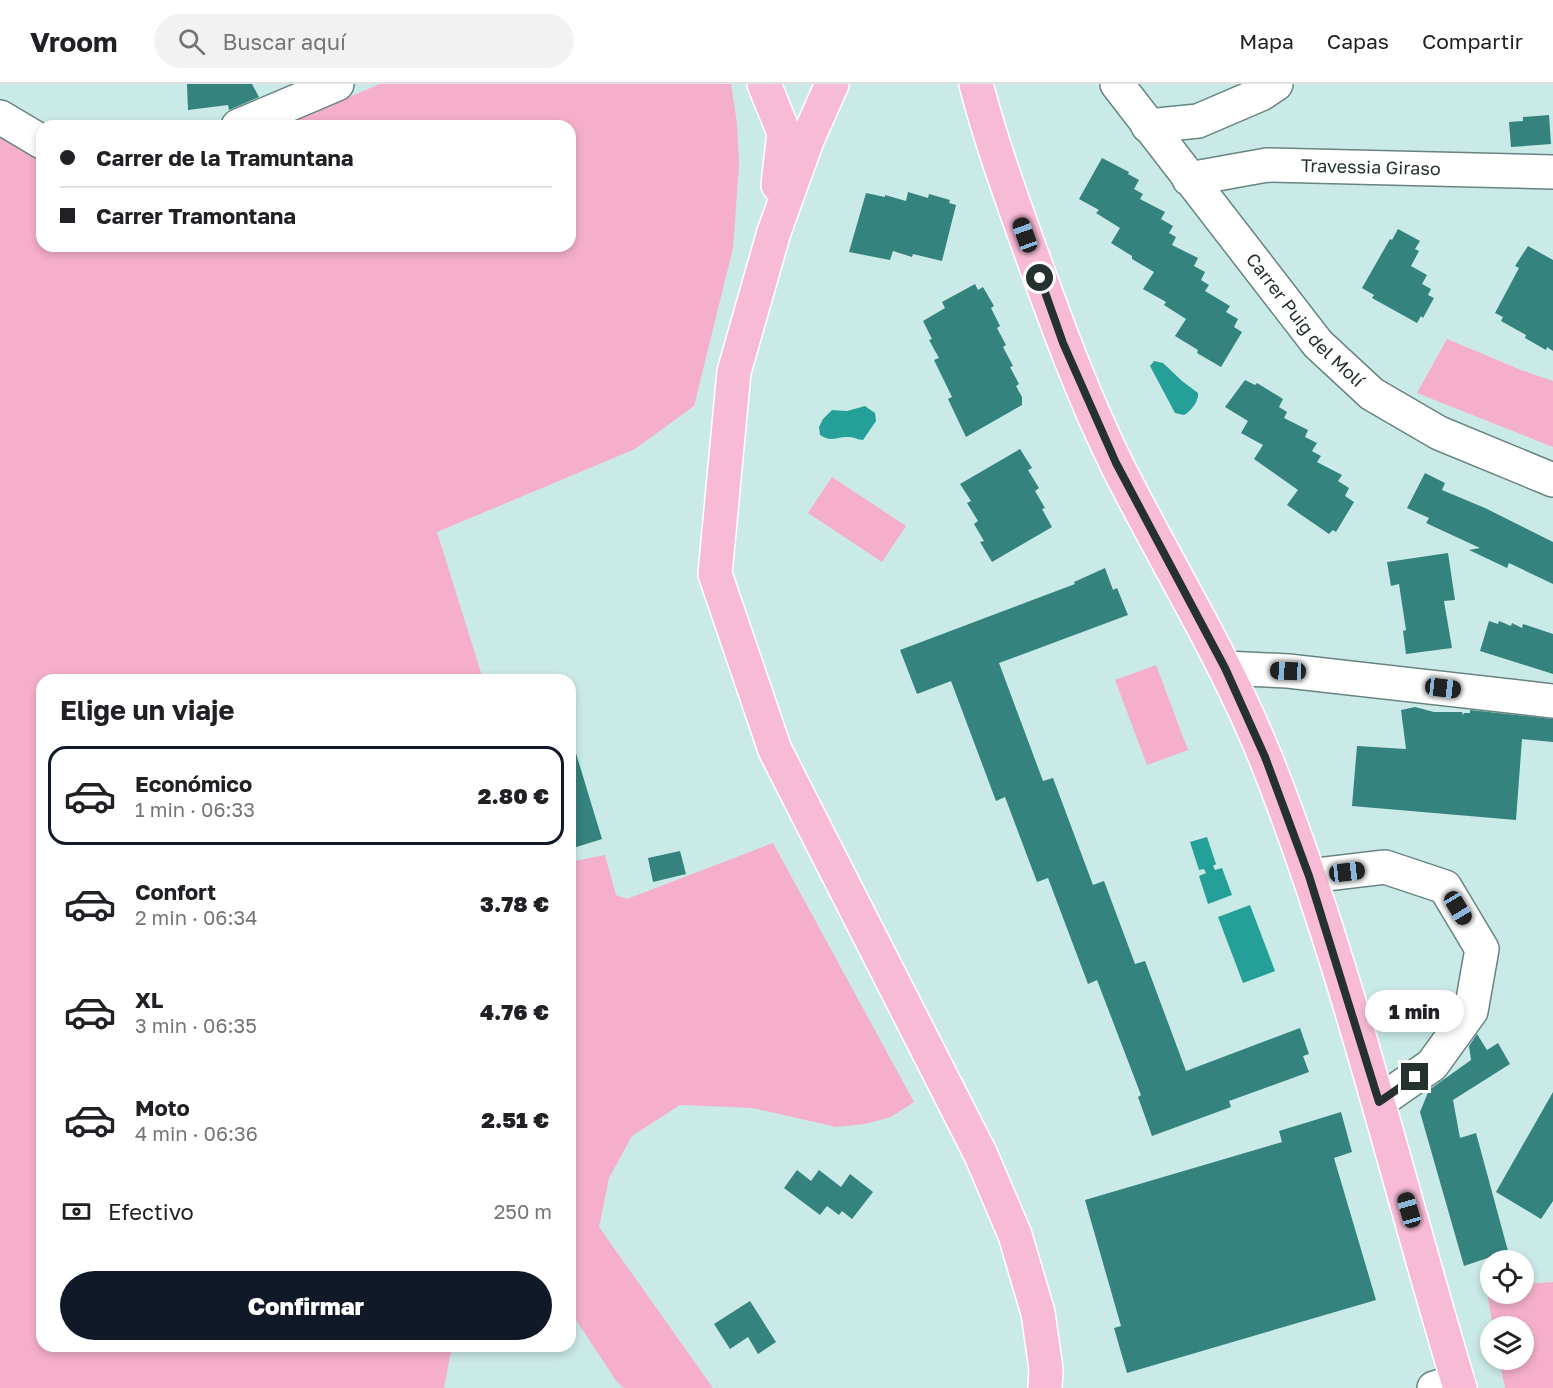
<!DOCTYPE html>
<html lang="es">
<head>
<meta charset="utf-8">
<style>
  body { margin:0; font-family:"Golos Text",sans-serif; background:#f2f2f2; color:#202124; height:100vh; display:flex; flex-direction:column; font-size:22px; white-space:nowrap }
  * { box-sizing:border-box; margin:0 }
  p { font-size:20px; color:#757577 }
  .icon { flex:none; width:33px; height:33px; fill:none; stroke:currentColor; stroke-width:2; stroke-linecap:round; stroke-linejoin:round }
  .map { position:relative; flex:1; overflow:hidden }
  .details { position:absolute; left:36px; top:590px; width:540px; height:678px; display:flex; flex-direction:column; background:#fff; border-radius:18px; box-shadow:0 3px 9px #0003 }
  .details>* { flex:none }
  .guide { position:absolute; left:36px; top:36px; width:540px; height:132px; border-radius:18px; box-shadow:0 3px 9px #0003; display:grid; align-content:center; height:132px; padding:0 24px; background:#fff }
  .fabs { position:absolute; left:1480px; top:1166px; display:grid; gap:12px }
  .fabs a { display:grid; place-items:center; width:54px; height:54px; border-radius:50%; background:#fff; box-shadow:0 3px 9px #0003; font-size:30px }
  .end { position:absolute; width:27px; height:27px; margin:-14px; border:8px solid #24312f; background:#fff; box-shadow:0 0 0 3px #fff }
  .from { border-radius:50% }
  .bubble { position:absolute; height:42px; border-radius:21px; background:#fff; box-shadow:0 3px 9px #0003; font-size:20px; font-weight:800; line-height:42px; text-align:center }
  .car { position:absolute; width:18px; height:36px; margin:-18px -9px; border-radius:8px; box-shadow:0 0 4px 2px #0007; background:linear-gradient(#222 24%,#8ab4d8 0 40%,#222 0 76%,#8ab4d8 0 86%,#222 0) }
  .guide b { display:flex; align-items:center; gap:21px; height:57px; font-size:22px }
  .guide b+b { border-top:2px solid #e0e0e0 }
  .guide i { width:15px; height:15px; background:#202124 }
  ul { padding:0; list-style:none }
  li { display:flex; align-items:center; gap:18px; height:99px; margin:0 12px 9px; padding:0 12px; border:3px solid transparent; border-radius:18px }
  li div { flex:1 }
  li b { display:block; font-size:22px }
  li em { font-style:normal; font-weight:800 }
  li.selected { border-color:#111827 }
  li>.icon { width:54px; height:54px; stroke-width:1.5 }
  h2 { padding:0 24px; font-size:27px; line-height:72px }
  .pay { display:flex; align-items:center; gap:15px; height:66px; padding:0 24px; font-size:22px }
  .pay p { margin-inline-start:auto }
  .cta { display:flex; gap:12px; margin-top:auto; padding:12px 24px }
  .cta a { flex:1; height:69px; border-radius:36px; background:#111827; color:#fff; font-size:24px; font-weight:800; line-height:69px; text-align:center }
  header { display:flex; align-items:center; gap:36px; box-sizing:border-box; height:84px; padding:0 30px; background:#fff; border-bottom:2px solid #e0e0e0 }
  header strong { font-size:28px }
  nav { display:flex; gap:33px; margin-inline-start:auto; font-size:21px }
  .search { width:420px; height:54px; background:#f2f2f2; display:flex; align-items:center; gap:15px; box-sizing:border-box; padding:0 21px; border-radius:33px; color:#757577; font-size:22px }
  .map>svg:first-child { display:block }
  .green { fill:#f5afcb }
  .water { fill:#24a099 }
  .building { fill:#34837e }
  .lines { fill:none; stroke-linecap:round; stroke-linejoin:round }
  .minor-casing { stroke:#678481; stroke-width:36 }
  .major-casing { stroke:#fff; stroke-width:36 }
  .minor { stroke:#fff; stroke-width:33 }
  .major { stroke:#f8bbd6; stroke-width:33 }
  .route { stroke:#24312f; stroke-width:8 }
  .labels { text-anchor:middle; stroke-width:6; stroke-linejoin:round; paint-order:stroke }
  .street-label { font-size:18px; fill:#24312f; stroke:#fff }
</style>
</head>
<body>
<header>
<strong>Vroom</strong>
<div class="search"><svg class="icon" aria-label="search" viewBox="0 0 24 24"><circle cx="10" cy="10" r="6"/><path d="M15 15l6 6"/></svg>Buscar aquí</div>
<nav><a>Mapa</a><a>Capas</a><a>Compartir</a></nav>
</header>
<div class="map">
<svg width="1553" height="1304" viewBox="0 0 1553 1304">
  <rect width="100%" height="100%" fill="#caeae7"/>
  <path class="green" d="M 380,0 L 731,0 L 737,39 L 739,81 L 733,164 L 694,322 L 635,365 L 437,448 L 483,595 L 42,596 L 42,1262 L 457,1262 L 451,1268 L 444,1304 L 0,1304 L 0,34 L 42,54 L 42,162 L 570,162 L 570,42 L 281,42 Z
    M 1447,255 L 1521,286 L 1553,297 L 1553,363 L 1417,309 Z
    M 832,393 L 906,442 L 882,478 L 808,429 Z
    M 1156,581 L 1188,666 L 1147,681 L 1115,596 Z
    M 773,759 L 914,1018 L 891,1033 L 865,1040 L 836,1043 L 753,1024 L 680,1021 L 632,1052 L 609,1094 L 599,1143 L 713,1304 L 624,1304 L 617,1298 L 570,1227 L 570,778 L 605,771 L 616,811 L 627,815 Z
    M 1553,1198 L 1553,1304 L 1505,1304 L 1499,1275 L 1524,1275 L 1524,1242 L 1493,1242 L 1486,1203 L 1491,1202 L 1491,1209 L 1524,1209 L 1524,1200 Z"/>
  <path class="water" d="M 1154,277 L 1163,279 L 1182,297 L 1198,309 C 1199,317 1191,327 1184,331 L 1175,329 L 1150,282 Z
    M 865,322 L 875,329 L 876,337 L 863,356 C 857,356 855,353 849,353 C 838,352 831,359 820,351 L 819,343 L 823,335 L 832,326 L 847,327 Z
    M 1207,753 L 1216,780 L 1213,782 L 1215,786 L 1222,784 L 1232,811 L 1208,820 L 1199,792 L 1206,789 L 1204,785 L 1199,786 L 1190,758 Z
    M 1250,821 L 1275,887 L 1243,899 L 1218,833 Z"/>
  <path class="building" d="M 187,0 L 252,0 L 259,13 L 229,26 L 228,21 L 188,26 Z
    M 1549,31 L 1551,60 L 1511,63 L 1509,38 L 1523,37 L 1523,33 Z
    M 1102,74 L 1129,88 L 1128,90 L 1139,96 L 1134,105 L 1143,110 L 1140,115 L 1165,128 L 1161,135 L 1173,142 L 1169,149 L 1176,153 L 1172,161 L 1198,174 L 1194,182 L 1205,188 L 1201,196 L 1209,201 L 1205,207 L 1230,222 L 1226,228 L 1238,235 L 1234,243 L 1242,248 L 1221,283 L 1197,269 L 1198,266 L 1175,252 L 1186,235 L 1164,221 L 1166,218 L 1143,205 L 1154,188 L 1132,175 L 1132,172 L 1111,159 L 1120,144 L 1096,129 L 1099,126 L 1079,115 Z
    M 908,108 L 928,114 L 929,110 L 950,116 L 949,119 L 956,121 L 942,177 L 913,170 L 912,173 L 893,167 L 890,176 L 849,168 L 866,109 L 885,113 L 885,111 L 906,117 Z
    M 1398,145 L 1420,157 L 1415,165 L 1419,167 L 1411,182 L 1427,191 L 1422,200 L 1431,205 L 1428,211 L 1434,214 L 1423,234 L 1421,232 L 1417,239 L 1372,214 L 1374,211 L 1362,204 L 1390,155 L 1392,156 Z
    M 1528,162 L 1553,176 L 1553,267 L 1547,263 L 1546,266 L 1525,254 L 1526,251 L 1501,237 L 1503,233 L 1495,229 L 1519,184 L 1515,182 Z
    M 975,200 L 978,206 L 983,203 L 994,222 L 991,224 L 1000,242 L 997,244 L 1006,261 L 1003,263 L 1013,282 L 1010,283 L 1019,300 L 1016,302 L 1022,313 L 1022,321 L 966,353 L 948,315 L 952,313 L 934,276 L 939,274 L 929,256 L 932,255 L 923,237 L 945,224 L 942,218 Z
    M 1245,296 L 1255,301 L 1257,299 L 1283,315 L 1279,323 L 1287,328 L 1284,334 L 1308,346 L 1305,353 L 1317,359 L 1312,367 L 1321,372 L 1317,378 L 1342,391 L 1338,397 L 1349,404 L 1345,412 L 1354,418 L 1336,448 L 1333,446 L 1329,450 L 1287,421 L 1298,406 L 1254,375 L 1263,361 L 1241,349 L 1248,337 L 1225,323 Z
    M 1020,365 L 1032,384 L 1028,386 L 1039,404 L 1035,407 L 1045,424 L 1042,425 L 1052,443 L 992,478 L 980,458 L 984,457 L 974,440 L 978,437 L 967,419 L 971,417 L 960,400 Z
    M 1425,389 L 1445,399 L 1442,406 L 1485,424 L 1553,458 L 1553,500 L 1509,479 L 1507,484 L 1469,466 L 1480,464 L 1426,439 L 1429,434 L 1407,424 Z
    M 1448,469 L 1455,516 L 1444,517 L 1452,564 L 1406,570 L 1403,547 L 1406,546 L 1399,500 L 1391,502 L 1387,478 Z
    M 1105,484 L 1113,506 L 1117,504 L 1128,531 L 999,579 L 1043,697 L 1053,694 L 1093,801 L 1104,797 L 1135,880 L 1145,877 L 1186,987 L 1300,944 L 1309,970 L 1303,972 L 1309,988 L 1229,1017 L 1231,1023 L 1152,1052 L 1138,1013 L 1141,1011 L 1097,896 L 1088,900 L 1048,794 L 1037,798 L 1005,713 L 996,717 L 951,597 L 917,610 L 900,566 L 1075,500 L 1074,498 Z
    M 1489,537 L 1498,540 L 1499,537 L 1511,542 L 1512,539 L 1522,544 L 1523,540 L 1553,550 L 1553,590 L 1480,567 Z
    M 1415,623 L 1434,628 L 1462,628 L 1463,631 L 1464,629 L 1470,629 L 1470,626 L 1553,635 L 1553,658 L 1522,655 L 1516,736 L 1352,722 L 1357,662 L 1406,665 L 1401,626 Z
    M 575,666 L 602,755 L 570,765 L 570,667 Z
    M 680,767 L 686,790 L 653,798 L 648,774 Z
    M 1477,950 L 1487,966 L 1498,959 L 1510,980 L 1453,1016 L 1460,1054 L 1476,1049 L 1508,1167 L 1464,1182 L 1420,1028 L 1429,1006 L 1471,976 L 1469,962 Z
    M 1553,1008 L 1553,1117 L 1541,1135 L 1496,1108 Z
    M 1341,1028 L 1352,1068 L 1334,1074 L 1376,1216 L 1127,1289 L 1114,1244 L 1121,1242 L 1085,1116 L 1282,1058 L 1279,1047 Z
    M 797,1086 L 811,1097 L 819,1086 L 841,1103 L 850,1090 L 873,1108 L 852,1135 L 842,1127 L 839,1131 L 827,1122 L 820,1131 L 784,1104 Z
    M 750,1217 L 776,1258 L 758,1270 L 748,1253 L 730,1265 L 714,1240 Z"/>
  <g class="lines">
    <g class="minor-casing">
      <g id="minor">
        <path id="s1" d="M 1117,0 L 1318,260 L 1372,310 L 1439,349 L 1553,396"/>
        <path d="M 0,33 L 42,58"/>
        <path d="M 238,42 L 337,0"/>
        <path d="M 1148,42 L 1198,37 L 1261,10 L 1276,0"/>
        <path id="s2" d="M 1189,95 L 1267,81 L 1553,88"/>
        <path d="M 1225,584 L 1288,587 L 1553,617"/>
        <path d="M 1309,792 L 1385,783 L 1445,803 L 1482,865 L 1471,927 L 1432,981 L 1379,1018"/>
        <path d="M 1434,1304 L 1458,1297"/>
      </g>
    </g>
    <g class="major-casing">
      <path id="major" d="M 764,0 L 784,49 L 778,101
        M 832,0 L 808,54 L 774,148 L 734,288 L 715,490 L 775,666 L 981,1071 L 1015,1151 L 1038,1229 L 1046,1285 L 1045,1304
        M 976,0 C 990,54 1009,107 1028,160 C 1055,235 1082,310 1117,381 C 1166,479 1225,573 1266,675 C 1347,879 1396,1094 1460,1304"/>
    </g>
    <use href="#minor" class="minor"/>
    <use href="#major" class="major"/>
  </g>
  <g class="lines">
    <path class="route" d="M 1040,194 L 1063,259 L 1116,379 L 1225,584 L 1265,673 L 1309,792 L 1379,1018 L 1415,993"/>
  </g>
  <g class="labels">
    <g class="street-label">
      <text dy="6" stroke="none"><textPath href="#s2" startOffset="183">Travessia Giraso</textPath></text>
      <text dy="6" stroke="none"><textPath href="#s1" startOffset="302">Carrer Puig del Molí</textPath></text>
    </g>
  </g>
</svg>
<div class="fabs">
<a><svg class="icon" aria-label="locate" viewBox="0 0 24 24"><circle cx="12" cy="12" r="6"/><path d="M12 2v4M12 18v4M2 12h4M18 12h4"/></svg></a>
<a><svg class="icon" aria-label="layers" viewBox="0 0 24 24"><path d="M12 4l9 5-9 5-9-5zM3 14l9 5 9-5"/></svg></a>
</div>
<i class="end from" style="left:1040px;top:194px"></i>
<i class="end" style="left:1415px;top:993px"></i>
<div class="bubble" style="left:1365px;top:906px;width:99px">1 min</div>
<i class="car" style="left:1025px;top:151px;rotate:340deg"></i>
<i class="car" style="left:1288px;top:587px;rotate:272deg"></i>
<i class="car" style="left:1443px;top:604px;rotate:97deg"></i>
<i class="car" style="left:1347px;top:788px;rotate:83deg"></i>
<i class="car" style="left:1458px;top:824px;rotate:149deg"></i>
<i class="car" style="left:1409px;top:1126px;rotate:344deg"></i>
<div class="guide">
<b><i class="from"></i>Carrer de la Tramuntana</b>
<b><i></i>Carrer Tramontana</b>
</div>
<section class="details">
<h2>Elige un viaje</h2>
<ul>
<li class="selected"><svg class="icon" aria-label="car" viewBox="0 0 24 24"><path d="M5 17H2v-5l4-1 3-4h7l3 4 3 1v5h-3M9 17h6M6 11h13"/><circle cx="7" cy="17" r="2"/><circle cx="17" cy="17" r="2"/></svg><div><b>Económico</b><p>1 min · 06:33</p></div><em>2.80 €</em></li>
<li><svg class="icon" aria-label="car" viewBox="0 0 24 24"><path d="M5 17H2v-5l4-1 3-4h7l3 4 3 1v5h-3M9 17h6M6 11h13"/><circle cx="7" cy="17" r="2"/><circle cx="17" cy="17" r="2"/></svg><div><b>Confort</b><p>2 min · 06:34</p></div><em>3.78 €</em></li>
<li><svg class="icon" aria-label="car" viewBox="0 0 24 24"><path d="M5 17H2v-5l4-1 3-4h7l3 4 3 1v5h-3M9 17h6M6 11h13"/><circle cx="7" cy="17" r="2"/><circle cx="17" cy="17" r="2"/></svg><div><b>XL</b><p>3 min · 06:35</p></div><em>4.76 €</em></li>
<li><svg class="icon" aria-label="car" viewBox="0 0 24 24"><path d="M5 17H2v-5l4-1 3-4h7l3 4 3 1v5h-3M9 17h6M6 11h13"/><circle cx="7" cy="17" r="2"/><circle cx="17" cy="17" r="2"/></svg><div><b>Moto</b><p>4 min · 06:36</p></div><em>2.51 €</em></li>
</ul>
<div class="pay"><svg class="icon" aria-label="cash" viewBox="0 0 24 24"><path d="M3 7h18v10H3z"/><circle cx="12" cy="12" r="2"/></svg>Efectivo<p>250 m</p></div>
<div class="cta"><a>Confirmar</a></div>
</section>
</div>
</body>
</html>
